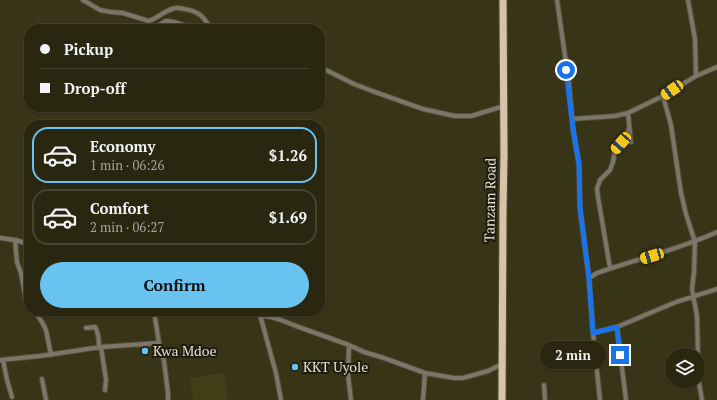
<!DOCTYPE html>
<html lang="en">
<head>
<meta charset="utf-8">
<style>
  body { margin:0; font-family:"PT Serif",serif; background:#322f1a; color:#f1f3f6; height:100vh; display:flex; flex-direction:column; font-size:15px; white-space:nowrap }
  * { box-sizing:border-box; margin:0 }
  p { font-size:13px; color:#a5a59f }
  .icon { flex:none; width:22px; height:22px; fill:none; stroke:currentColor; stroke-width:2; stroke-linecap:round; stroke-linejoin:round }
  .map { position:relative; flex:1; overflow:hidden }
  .panel { position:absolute; left:24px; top:120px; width:301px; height:196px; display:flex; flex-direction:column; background:#2a2711; border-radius:16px; box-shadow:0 1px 3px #0004,0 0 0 1px #464431 }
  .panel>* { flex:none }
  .top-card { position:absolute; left:24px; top:24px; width:301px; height:88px; border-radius:16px; box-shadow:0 1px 3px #0004,0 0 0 1px #464431; display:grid; align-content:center; height:88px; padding:0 16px; background:#2a2711 }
  .controls { position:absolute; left:665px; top:348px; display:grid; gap:8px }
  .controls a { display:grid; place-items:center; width:40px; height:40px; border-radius:50%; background:#2a2711; box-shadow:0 1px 3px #0004,0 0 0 1px #464431; font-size:20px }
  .end { position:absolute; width:18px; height:18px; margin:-9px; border:5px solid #1a73e8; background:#fff; box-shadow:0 0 0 2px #fff }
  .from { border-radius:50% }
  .bubble { position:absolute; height:28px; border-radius:14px; background:#2a2711; box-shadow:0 1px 3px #0004,0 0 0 1px #464431; font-size:13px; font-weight:800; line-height:28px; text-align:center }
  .car { position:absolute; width:12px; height:24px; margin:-12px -6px; border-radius:5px; box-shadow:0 0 3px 1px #0007; background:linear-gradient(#f5c518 24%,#345 0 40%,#f5c518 0 76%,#345 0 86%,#f5c518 0) }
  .top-card b { display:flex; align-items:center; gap:14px; height:38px; font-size:15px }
  .top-card b+b { border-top:1px solid #464431 }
  .top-card i { width:10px; height:10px; background:#f1f3f6 }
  ul { padding:7px 0 0; list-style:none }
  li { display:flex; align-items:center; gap:12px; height:56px; margin:0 8px 6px; padding:0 8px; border:2px solid #464431; border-radius:16px }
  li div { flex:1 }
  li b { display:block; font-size:15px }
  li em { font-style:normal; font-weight:800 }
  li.on { border-color:#69c3f1 }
  li>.icon { width:36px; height:36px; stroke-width:1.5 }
  .cta { display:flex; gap:8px; margin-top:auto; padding:8px 16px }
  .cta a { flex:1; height:46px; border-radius:24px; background:#69c3f1; color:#111; font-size:16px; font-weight:800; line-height:46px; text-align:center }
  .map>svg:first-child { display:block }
  .built { fill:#423e18 }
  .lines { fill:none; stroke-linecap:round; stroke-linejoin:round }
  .minor-casing { stroke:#535035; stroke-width:6 }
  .trunk-casing { stroke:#535035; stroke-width:9 }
  .minor { stroke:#7e756a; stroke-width:4 }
  .trunk { stroke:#d6c4a8; stroke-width:7 }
  .route { stroke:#1a73e8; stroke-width:5 }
  .poi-dot { fill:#69c3f1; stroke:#1d1c0f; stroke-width:1.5 }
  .labels { text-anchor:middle; stroke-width:4; stroke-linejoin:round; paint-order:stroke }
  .street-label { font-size:14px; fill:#e2e1d0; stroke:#1d1c0f }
  .poi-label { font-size:14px; fill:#e2e1d0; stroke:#1d1c0f; text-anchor:start }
</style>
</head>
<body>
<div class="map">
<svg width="717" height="400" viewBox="0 0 717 400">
  <rect width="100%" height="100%" fill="#383417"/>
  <path class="built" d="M 224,373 L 228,400 L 193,400 L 190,378 Z"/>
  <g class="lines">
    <g class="minor-casing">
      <path id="minor" d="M 83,0 L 100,10 L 111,12 L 123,13 L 149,21 C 157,18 165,11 172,9 C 176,7 180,8 184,9 C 199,11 204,17 211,29
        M 557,0 L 569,84 L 573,129 L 579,164 L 580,208 L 589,278 L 593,333 L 600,400
        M 688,0 L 695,39 L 696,76
        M 152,29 L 166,21 L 174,22 L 196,29
        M 320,67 L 354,84 L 375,92 L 423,109 L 455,116 L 471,116 L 504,106
        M 663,96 L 671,125 L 681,193 L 686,214 L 695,242 L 694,272 L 692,289 L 697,316 L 698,355
        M 628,113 L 631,142
        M 572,119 L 615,116 L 628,113 L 663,96 L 696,76 L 717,67
        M 0,238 L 15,240 L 29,244
        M 15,240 L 17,262 L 21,273 L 26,301 L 29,304
        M 610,268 L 598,197 L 597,189 L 600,180 L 610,170 L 613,162 L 615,150 L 621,143 L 629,129
        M 589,278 L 597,273 L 603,271 C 641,258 680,249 717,232
        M 35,311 L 43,324 L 46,330 L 51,355
        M 154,311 L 159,343 L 164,361 L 168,393 L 168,400
        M 242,311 L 260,315 L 271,317 L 281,320 L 296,326 L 349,345 L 364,352 L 384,358 L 425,373 L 454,378 L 463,378 L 488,371 L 502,364
        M 260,315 L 276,373 L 281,400
        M 617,327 L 626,400
        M 86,328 L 95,327 C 99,333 99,341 99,348
        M 593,333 L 617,327 L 676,302 L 717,289
        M 349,345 L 348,375 L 351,400
        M 101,347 L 106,380 L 105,390
        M 0,360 L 40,356 L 101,347 L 159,343
        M 3,360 L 7,380 L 12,397
        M 698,377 L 702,400
        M 42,379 L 46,400
        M 544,385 L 545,400
        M 423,400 L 425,373"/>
    </g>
    <g class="trunk-casing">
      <path id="trunk" d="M 502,400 L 503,208 L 504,155 L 503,0"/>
    </g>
    <use href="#minor" class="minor"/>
    <use href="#trunk" class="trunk"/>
  </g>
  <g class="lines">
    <path class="route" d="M 566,70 L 573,129 L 579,164 L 580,208 L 589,278 L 593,333 L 617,327 L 620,355"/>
  </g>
  <g class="poi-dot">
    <circle cx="145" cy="351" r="4"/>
    <circle cx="295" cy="367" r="4"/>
  </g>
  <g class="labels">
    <g class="street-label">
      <text transform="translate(490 200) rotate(-89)" y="5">Tanzam Road</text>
    </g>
    <g class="poi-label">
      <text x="153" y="356">Kwa Mdoe</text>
      <text x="303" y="372">KKT Uyole</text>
    </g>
  </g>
</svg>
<div class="controls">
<a><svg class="icon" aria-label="layers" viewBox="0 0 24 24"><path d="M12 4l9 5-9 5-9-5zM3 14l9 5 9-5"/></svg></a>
</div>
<i class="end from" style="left:566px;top:70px"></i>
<i class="end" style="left:620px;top:355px"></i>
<div class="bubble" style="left:540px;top:341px;width:66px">2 min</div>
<i class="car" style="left:672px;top:90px;rotate:236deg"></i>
<i class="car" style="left:621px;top:143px;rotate:221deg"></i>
<i class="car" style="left:652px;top:256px;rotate:254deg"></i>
<div class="top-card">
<b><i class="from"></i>Pickup</b>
<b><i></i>Drop-off</b>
</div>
<section class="panel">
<ul>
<li class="on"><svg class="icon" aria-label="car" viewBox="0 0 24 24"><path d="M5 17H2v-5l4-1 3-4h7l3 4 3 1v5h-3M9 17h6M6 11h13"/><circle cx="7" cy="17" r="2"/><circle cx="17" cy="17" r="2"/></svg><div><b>Economy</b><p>1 min · 06:26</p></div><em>$1.26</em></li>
<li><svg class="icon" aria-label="car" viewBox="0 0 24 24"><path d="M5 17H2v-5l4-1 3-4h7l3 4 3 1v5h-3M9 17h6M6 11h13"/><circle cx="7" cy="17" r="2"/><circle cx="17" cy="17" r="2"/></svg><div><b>Comfort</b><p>2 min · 06:27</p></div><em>$1.69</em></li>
</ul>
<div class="cta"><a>Confirm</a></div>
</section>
</div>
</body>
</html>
